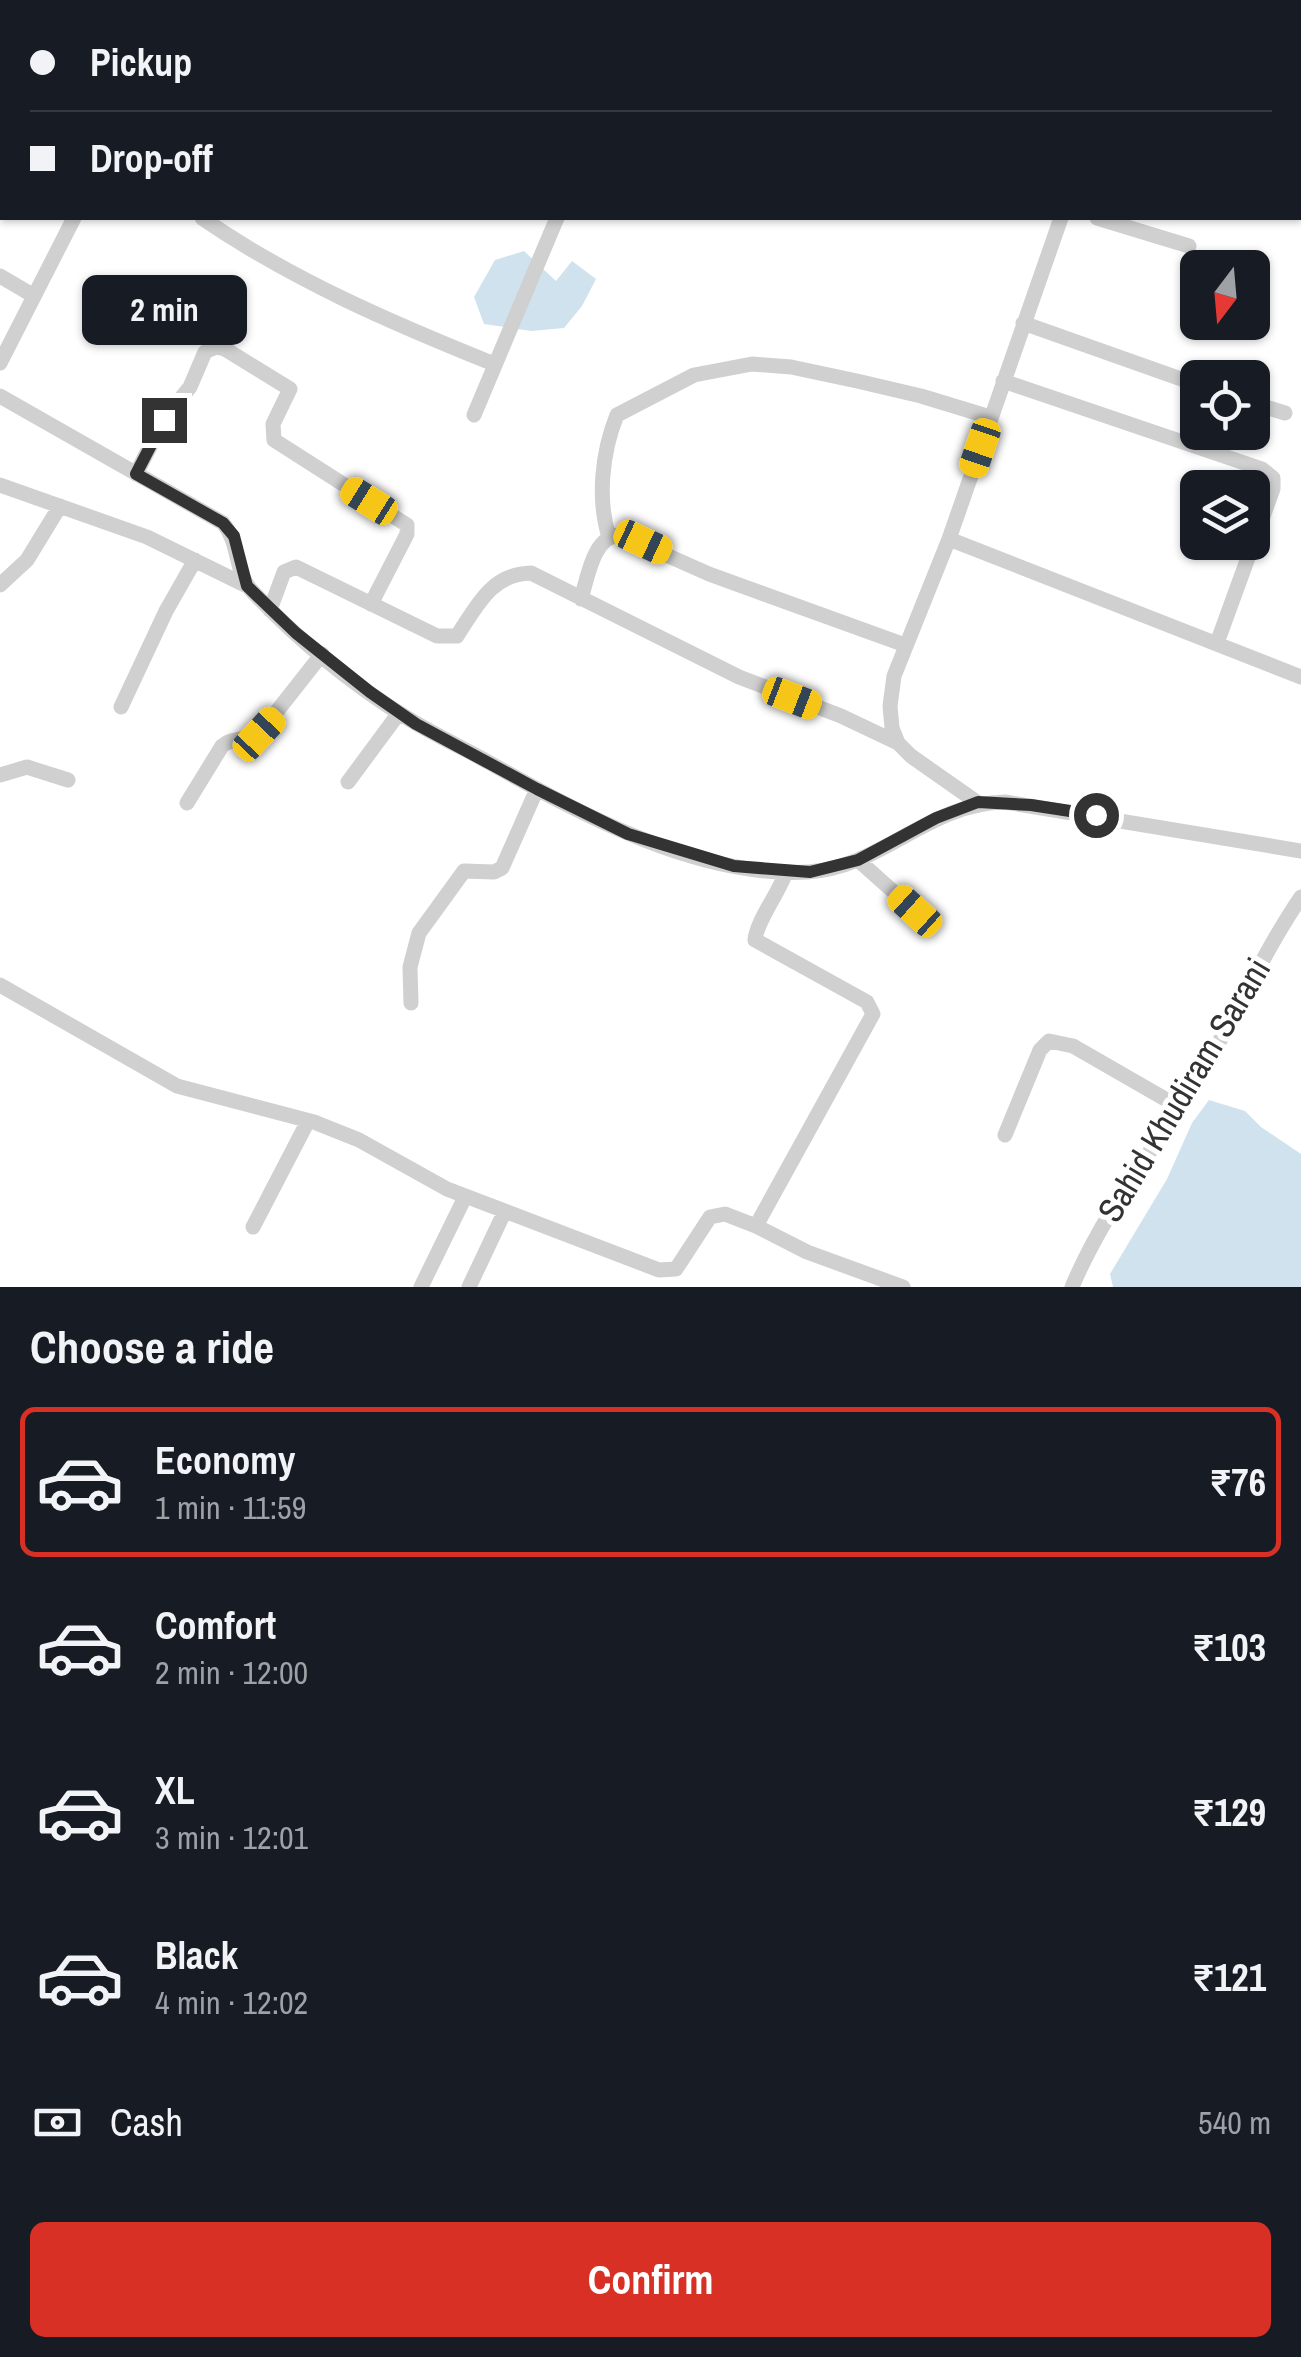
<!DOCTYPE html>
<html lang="en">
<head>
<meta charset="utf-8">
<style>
  body { margin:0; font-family:"Archivo Narrow",sans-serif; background:#20242c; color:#f1f3f6; height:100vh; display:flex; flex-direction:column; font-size:38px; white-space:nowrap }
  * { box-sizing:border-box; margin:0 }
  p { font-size:32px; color:#9ea1a6 }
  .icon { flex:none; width:55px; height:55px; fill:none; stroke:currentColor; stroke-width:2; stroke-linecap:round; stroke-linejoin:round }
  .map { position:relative; height:1287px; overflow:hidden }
  .details { display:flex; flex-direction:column; background:#171b24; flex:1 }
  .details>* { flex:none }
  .guide { position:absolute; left:0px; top:0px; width:1302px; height:220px; box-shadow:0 2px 8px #0004; display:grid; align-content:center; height:220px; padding:0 30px; background:#171b24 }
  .needle { width:65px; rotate:196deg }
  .fabs { position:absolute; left:1180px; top:250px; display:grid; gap:20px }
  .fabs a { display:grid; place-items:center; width:90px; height:90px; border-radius:15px; background:#171b24; box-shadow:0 2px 8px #0004; font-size:50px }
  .end { position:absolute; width:45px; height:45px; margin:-22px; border:12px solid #333; background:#fff; box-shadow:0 0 0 5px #fff }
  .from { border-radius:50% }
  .bubble { position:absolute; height:70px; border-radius:15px; background:#171b24; box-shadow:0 2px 8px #0004; font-size:32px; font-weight:800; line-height:70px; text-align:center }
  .car { position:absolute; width:30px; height:60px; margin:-30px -15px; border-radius:12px; box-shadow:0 0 8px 2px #0007; background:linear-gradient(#f5c518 24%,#345 0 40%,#f5c518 0 76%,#345 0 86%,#f5c518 0) }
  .guide b { display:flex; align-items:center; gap:35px; height:95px; font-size:38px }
  .guide b+b { border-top:2px solid #363941 }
  .guide i { width:25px; height:25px; background:#f1f3f6 }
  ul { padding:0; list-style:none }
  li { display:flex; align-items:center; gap:30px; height:150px; margin:0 20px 15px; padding:0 10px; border:5px solid transparent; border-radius:15px }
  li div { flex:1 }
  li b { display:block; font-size:38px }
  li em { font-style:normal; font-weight:800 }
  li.current { border-color:#d93025 }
  li>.icon { width:90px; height:90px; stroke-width:1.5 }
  h2 { padding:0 30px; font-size:45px; line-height:120px }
  .pay { display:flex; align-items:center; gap:25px; height:110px; padding:0 30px; font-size:38px }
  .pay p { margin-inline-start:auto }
  .cta { display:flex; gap:20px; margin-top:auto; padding:20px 30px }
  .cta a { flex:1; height:115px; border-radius:15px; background:#d93025; color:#fff; font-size:40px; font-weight:800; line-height:115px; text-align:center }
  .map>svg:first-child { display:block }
  .water { fill:#cfe2ee }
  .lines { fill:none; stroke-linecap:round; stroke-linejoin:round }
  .minor { stroke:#d0d0d0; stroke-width:15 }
  .route { stroke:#333; stroke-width:12 }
  .labels { text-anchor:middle; stroke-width:10; stroke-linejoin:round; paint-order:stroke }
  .street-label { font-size:35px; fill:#333; stroke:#fff }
</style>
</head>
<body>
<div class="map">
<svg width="1301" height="1287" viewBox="0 0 1301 1287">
  <rect width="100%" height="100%" fill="#fff"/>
  <path class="water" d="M 524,251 L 556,281 L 572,261 L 596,279 L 582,306 L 564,328 L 531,331 L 484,324 L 474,297 L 495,260 Z
    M 1209,1100 L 1245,1111 L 1261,1127 L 1301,1154 L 1301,1287 L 1113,1287 L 1110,1274 L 1167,1179 L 1192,1123 Z"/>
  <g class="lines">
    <path class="minor" d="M 362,0 L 366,2
      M 1009,0 L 1013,2
      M 293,2 L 294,0
      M 1078,2 L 1078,0
      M 1225,2 L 1226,0
      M 0,49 L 2,50
      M 0,119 L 2,120
      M 1300,151 L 1301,151
      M 202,218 C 292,280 392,323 494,364
      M 1097,218 L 1189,246
      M 0,276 L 34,296
      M 1023,323 L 1198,385
      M 0,363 L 74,218
      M 1003,381 L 1262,469 L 1273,478 L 1273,489 L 1217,643
      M 0,396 L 223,523 C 240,543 234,572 252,591 C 295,637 350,683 404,716 C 431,733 461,747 490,763 C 582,815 699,878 808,872 C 881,868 928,803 1005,802 L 1301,851
      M 1252,403 L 1285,413
      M 474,415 L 557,218
      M 136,474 L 164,419 L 190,387 L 205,352 L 216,347 L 225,349 L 290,389 L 273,424 L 274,440 L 407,525 L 407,534 L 371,604
      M 0,485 L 147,537 L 247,586
      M 609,537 C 597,499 602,452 617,415 L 694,375 L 752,364 L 791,367 L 857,381 L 921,396 L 990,417
      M 949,539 L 1301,677
      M 0,585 L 27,560 L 60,506
      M 581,599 C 588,577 593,535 621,535 L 709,574 L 905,645
      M 270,610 L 284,572 L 296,567 L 437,636 L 457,636 C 477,606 491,574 531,573 L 739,677 L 841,716 L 898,743
      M 121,707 L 166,611 L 195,560
      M 0,775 L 27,767 L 68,780
      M 348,782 L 399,713
      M 187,803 L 222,746 C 232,737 247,741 259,734 L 322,654
      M 978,803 L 911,756 L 898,743 L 892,728 L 890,706 L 894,676 L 949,539 L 1061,218
      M 858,860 L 915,911
      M 0,985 L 177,1086 L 314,1122 L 359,1140 L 447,1189 L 659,1270 L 676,1269 L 710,1217 L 725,1214 L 756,1226 L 807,1252 L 903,1287
      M 411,1003 L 410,967 L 419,933 L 464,871 L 494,872 L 502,868 L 537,789
      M 1005,1135 L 1040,1050 L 1049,1041 L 1073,1046 L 1179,1107
      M 756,1226 L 873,1014 L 867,1002 L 755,940 C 756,922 779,893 786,872
      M 253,1227 L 308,1121
      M 421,1287 L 465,1197
      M 469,1287 L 504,1213
      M 1072,1287 C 1104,1211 1156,1146 1199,1077 C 1235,1018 1262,954 1301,897"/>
  </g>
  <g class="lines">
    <path class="route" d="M 164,420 L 136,474 L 223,523 L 234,536 L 247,586 L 296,633 L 370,692 L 416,724 L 537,789 L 628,834 L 734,866 L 810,872 L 858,860 L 936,818 L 978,802 L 1031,805 L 1096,815"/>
  </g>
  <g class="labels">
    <g class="street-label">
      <text transform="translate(1184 1090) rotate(-59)" y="12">Sahid Khudiram Sarani</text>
    </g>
  </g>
</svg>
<div class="fabs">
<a><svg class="needle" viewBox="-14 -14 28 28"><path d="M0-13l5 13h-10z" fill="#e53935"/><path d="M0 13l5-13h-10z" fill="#9ea1a6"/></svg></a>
<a><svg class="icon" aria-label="locate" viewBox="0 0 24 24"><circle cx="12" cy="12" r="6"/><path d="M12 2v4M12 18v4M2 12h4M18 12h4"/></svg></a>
<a><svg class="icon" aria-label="layers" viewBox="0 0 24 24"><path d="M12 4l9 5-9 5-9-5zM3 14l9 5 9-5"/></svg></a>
</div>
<i class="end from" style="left:1096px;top:815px"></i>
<i class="end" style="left:164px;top:420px"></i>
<div class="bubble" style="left:82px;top:275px;width:165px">2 min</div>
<i class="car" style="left:980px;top:448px;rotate:199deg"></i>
<i class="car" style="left:369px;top:501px;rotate:302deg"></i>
<i class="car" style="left:643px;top:542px;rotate:115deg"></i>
<i class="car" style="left:792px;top:698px;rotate:111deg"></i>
<i class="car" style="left:259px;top:734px;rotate:43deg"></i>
<i class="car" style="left:915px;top:911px;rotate:312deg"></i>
<div class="guide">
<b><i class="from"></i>Pickup</b>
<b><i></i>Drop-off</b>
</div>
</div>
<section class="details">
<h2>Choose a ride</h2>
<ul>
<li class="current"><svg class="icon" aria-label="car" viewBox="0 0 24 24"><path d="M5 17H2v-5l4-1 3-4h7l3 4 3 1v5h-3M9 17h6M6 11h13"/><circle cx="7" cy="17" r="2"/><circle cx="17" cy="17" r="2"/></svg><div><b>Economy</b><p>1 min · 11:59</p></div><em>₹76</em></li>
<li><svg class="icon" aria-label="car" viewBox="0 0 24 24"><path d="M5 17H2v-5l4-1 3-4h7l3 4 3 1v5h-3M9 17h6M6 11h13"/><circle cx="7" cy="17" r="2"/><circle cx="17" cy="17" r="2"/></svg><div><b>Comfort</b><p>2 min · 12:00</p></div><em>₹103</em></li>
<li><svg class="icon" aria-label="car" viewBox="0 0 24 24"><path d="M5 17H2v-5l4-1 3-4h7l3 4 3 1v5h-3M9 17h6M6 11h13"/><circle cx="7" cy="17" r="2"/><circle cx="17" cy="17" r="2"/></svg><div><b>XL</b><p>3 min · 12:01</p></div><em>₹129</em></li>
<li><svg class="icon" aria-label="car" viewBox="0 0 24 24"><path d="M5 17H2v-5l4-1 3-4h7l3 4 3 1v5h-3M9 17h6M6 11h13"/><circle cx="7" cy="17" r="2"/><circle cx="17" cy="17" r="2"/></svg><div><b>Black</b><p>4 min · 12:02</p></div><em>₹121</em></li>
</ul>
<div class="pay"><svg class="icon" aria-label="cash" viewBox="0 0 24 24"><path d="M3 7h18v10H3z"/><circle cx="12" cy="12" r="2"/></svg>Cash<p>540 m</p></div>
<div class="cta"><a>Confirm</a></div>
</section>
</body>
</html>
